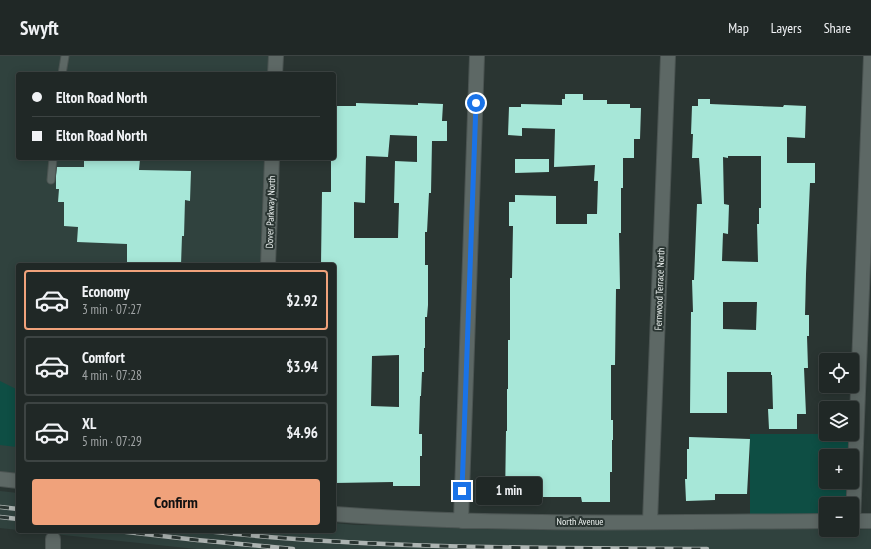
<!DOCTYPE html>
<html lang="en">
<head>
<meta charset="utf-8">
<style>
  body { margin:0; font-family:"PT Sans Narrow",sans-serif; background:#28302e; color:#f1f3f6; height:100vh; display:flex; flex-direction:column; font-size:15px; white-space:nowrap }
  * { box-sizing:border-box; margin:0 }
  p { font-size:13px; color:#a2a6a7 }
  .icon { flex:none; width:22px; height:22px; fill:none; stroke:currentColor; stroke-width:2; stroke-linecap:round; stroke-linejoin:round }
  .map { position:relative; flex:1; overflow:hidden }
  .details { position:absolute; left:16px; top:207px; width:320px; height:270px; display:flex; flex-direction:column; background:#202826; border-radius:4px; box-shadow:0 2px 10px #0003,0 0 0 1px #3d4443 }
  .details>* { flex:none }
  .top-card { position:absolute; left:16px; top:16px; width:320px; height:88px; border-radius:4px; box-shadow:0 2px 10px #0003,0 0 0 1px #3d4443; display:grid; align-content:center; height:88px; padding:0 16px; background:#202826 }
  .fabs { position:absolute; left:819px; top:297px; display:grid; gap:8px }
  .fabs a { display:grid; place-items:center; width:40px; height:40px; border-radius:4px; background:#202826; box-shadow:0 2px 10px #0003,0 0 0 1px #3d4443; font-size:20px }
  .end { position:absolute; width:18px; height:18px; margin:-9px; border:5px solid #1a73e8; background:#fff; box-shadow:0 0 0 2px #fff }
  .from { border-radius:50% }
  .bubble { position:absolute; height:28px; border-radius:4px; background:#202826; box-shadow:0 2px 10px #0003,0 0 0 1px #3d4443; font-size:13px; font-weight:600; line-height:28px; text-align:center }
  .top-card b { display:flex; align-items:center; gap:14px; height:38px; font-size:15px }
  .top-card b+b { border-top:1px solid #3d4443 }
  .top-card i { width:10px; height:10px; background:#f1f3f6 }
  ul { padding:7px 0 0; list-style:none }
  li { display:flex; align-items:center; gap:12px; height:60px; margin:0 8px 6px; padding:0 8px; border:2px solid #3d4443; border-radius:4px }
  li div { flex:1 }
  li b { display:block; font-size:15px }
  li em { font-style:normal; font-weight:600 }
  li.on { border-color:#f0a27b }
  li>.icon { width:36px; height:36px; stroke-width:1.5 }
  .action { display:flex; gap:8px; margin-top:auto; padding:8px 16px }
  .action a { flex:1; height:46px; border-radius:4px; background:#f0a27b; color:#111; font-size:16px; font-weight:600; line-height:46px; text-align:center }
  header { display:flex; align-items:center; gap:24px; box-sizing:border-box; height:56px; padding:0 20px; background:#202826; border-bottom:1px solid #3d4443 }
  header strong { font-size:19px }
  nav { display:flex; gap:22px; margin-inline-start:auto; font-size:14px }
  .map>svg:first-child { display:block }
  .built { fill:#30423e }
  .green { fill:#0e4e44 }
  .building { fill:#a7e7d8; fill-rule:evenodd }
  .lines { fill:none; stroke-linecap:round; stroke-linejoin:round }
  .lane-casing { stroke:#4b5452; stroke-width:9 }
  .street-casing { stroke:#4b5452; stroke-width:16 }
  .lane { stroke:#5d6865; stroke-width:7 }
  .street { stroke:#5d6865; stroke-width:14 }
  .rail-casing { stroke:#adb4b2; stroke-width:4.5 }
  .rail { stroke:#2a3532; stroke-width:3; stroke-dasharray:9; stroke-linecap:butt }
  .route { stroke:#1a73e8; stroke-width:5 }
  .labels { text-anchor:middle; stroke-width:4; stroke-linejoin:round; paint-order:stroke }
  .street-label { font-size:10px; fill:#ecf2f0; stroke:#2a3532 }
</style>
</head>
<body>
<header>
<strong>Swyft</strong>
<nav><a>Map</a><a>Layers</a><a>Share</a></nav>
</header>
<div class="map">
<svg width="871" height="493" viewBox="0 0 871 493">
  <rect width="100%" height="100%" fill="#2a3532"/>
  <path class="built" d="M 0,0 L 276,0 L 275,18 L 18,18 L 18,102 L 272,102 L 268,209 L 18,209 L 18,425 L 0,423 Z
    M 0,435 L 18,437 L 18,474 L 0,472 Z
    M 334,467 L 355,469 L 826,473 L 826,474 L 871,473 L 871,493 L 196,493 L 25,475 L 334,475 Z"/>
  <path class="green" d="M 0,325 L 18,334 L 17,391 L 0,389 Z
    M 750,378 L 851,378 L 851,400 L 826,400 L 826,426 L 850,426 L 850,448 L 826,448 L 826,473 L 750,472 Z"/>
  <path class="building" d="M 565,38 L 583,38 L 583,44 L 607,44 L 607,48 L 630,48 L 630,52 L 641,52 L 640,83 L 634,83 L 634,102 L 623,102 L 623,132 L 621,132 L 621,177 L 619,177 L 620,233 L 616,233 L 615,309 L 611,309 L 611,364 L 613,364 L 613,384 L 612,384 L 612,416 L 610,416 L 610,446 L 582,446 L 581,441 L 535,441 L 535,444 L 505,444 L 506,375 L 507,375 L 507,333 L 508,333 L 508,284 L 510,284 L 510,222 L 512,222 L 513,170 L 509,170 L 509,146 L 515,146 L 515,139 L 556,140 L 556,168 L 587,168 L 587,158 L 597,158 L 598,125 L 594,125 L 595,109 L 554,111 L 555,73 L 522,72 L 522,80 L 508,79 L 509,51 L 521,51 L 521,48 L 562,49 L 562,43 L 565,43 Z
    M 698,43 L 710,43 L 710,48 L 783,51 L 784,49 L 806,50 L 805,82 L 787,81 L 787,107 L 815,107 L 815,127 L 810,127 L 806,218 L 805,259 L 809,259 L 809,280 L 807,280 L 808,312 L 804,312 L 806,358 L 797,358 L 797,373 L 769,373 L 768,353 L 773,353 L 772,319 L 771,319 L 771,316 L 727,316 L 727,357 L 690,357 L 691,256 L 693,256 L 692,224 L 694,224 L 697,148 L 702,148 L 699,102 L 692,102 L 693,78 L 691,78 L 692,50 L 698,50 ZM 728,100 L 761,100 L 761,152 L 759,152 L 759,168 L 757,168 L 758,206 L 722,205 L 723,177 L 728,178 L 729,149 L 724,148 L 723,101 L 728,102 ZM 723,246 L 757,246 L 756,274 L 723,273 Z
    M 356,47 L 418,49 L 418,47 L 443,48 L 442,65 L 447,65 L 447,85 L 432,85 L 431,137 L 429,137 L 427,176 L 425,176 L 425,209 L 428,209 L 428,249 L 427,261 L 425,261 L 425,292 L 424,292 L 424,316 L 422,316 L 421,340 L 420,340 L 419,378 L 422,378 L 422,400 L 420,400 L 420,430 L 393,430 L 393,426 L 334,427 L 334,209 L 321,209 L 322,136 L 331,136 L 331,103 L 334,103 L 334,50 L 356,50 ZM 390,79 L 417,80 L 417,106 L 395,105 L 394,147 L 399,147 L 398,182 L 354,182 L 354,146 L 365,147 L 366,100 L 388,101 ZM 399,299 L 399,351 L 371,350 L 372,300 Z
    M 84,102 L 140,103 L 139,114 L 191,115 L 190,145 L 185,144 L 184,180 L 182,180 L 181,209 L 127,209 L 127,188 L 77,186 L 78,171 L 64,170 L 64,146 L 58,146 L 59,133 L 56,133 L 56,120 L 57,111 L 84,111 Z
    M 515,103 L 549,103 L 549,116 L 515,117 Z
    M 689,381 L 750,383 L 747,438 L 715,438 L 715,444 L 686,445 L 685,423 L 687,423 L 687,393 L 689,393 Z"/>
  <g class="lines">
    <g class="lane-casing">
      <path id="lane" d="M 62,18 L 65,0
        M 51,124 L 53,102"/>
    </g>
    <g class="street-casing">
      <path id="street" d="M 275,18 L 276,0
        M 268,209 L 272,102
        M 0,423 L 18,425
        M 334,458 C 498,470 662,466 826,465
        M 461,465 L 477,0
        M 852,465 L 871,465
        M 853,465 L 871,0
        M 650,466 L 668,0
        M 53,493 L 53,483"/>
    </g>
    <use href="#lane" class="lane"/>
    <use href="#street" class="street"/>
    <g class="rail-casing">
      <path id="rail" d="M 0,451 L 18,453
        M 0,461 L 18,463
        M 118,475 L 197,484 L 293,493
        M 206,475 C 373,493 540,492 707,493"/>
    </g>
    <use href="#rail" class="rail"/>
  </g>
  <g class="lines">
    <path class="route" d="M 462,435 L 476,47"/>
  </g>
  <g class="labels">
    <g class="street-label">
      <text transform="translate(270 156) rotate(-88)" y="4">Dover Parkway North</text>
      <text transform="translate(659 233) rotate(-88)" y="4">Fernwood Terrace North</text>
      <text x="580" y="469">North Avenue</text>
    </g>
  </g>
</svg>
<div class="fabs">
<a><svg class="icon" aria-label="locate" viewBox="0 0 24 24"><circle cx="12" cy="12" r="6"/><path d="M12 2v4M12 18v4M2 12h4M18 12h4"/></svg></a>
<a><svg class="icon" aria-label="layers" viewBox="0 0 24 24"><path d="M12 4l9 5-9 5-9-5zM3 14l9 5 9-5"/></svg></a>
<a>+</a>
<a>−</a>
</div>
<i class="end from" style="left:476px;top:47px"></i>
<i class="end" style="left:462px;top:435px"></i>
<div class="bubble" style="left:476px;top:421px;width:66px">1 min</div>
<div class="top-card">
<b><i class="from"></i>Elton Road North</b>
<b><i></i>Elton Road North</b>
</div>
<section class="details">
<ul>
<li class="on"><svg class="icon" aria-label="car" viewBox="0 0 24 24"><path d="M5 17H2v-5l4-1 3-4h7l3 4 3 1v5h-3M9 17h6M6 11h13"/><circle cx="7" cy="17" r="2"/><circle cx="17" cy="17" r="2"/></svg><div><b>Economy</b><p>3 min · 07:27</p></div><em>$2.92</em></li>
<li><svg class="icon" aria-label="car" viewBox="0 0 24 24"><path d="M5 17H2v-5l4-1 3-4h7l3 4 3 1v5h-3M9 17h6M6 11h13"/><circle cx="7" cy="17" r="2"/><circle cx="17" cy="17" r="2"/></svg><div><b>Comfort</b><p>4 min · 07:28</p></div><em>$3.94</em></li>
<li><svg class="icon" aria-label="car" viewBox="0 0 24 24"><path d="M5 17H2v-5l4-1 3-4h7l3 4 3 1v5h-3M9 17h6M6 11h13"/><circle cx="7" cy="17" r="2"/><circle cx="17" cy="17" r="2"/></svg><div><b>XL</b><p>5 min · 07:29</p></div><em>$4.96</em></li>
</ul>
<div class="action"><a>Confirm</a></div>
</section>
</div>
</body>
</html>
